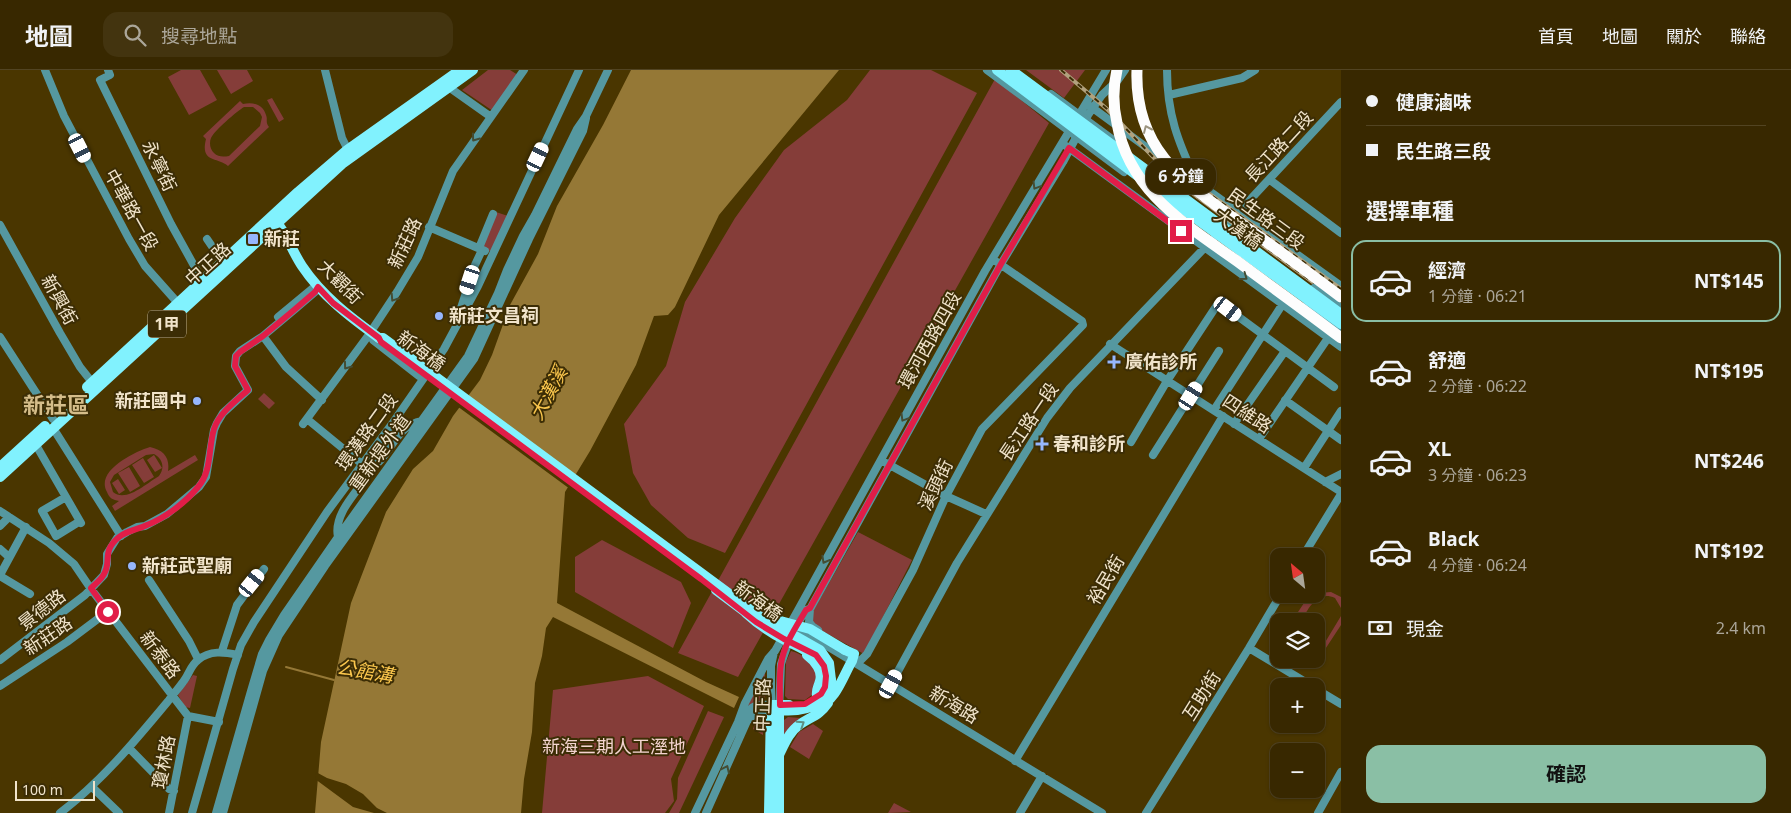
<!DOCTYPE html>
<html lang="zh-TW">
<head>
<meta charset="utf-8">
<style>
  body { margin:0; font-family:"Noto Sans","Noto Sans TC",sans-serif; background:#43340f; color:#f1f3f6; height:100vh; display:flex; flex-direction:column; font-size:19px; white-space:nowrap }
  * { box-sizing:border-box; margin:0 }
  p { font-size:16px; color:#aba699 }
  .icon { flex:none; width:28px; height:28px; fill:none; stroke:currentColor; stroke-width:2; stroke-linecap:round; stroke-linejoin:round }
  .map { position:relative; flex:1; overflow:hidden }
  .details { display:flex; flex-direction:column; background:#382800; width:450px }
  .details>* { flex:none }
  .top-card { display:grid; align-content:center; height:110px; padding:0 25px; background:#382800 }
  .needle { width:32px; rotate:331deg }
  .controls { position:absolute; left:1270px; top:478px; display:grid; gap:10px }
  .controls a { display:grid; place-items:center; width:55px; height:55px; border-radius:10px; background:#382800; box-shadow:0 1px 4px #0004,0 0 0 1px #524422; font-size:25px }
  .scale { position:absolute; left:15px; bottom:12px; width:80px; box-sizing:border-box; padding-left:5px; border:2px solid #f1e4cb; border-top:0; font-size:14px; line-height:18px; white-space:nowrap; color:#f1e4cb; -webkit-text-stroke:4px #3c2d05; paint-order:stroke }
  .end { position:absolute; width:22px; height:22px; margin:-11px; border:6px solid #e11d48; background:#fff; box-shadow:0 0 0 2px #fff }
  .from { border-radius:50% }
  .bubble { position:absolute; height:35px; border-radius:15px; background:#382800; box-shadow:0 1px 4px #0004,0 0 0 1px #524422; font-size:16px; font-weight:700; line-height:35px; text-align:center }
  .car { position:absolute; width:15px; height:30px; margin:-15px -8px; border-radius:6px; box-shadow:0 0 4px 1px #0007; background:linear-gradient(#fff 24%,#345 0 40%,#fff 0 76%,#345 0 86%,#fff 0) }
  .top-card b { display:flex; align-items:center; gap:18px; height:48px; font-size:19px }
  .top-card b+b { border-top:1px solid #524422 }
  .top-card i { width:12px; height:12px; background:#f1f3f6 }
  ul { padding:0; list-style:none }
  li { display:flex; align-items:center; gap:15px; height:82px; margin:0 10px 8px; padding:0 15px; border:2px solid transparent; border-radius:15px }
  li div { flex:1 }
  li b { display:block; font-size:19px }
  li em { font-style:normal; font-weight:700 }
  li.current { border-color:#8abfa5 }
  li>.icon { width:45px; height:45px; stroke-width:1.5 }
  h2 { padding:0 25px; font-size:22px; line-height:60px }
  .pay { display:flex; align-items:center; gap:12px; height:55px; padding:0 25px; font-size:19px }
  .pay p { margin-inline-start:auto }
  .action { display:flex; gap:10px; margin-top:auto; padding:10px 25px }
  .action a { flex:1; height:58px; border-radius:15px; background:#8abfa5; color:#111; font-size:20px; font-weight:700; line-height:58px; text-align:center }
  header { display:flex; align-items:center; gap:30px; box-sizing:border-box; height:70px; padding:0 25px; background:#382800; border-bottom:1px solid #524422 }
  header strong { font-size:24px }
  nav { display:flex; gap:28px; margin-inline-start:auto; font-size:18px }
  .search { width:350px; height:45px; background:#43340f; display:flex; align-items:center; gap:12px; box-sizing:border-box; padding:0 18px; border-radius:15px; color:#aba699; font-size:19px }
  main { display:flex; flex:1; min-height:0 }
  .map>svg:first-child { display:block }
  .green { fill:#853d39; fill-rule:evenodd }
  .water { fill:#957836 }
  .pier { fill:#4a3600 }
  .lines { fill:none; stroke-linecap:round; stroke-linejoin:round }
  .stream { stroke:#957836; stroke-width:2 }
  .minor { stroke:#5598a0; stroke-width:8 }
  .major { stroke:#81f2fe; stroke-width:10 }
  .rail-casing { stroke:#b1a17d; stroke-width:4 }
  .rail { stroke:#3c2d05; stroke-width:2; stroke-dasharray:5.5; stroke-linecap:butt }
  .minor-bridge { stroke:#5598a0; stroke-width:8 }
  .major-bridge { stroke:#81f2fe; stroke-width:10 }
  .highway-bridge { stroke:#fdfdfd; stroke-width:11 }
  .oneway { stroke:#9c9581 }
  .oneway2 { stroke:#444d34 }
  .oneway3 { stroke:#5e9082 }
  .route { stroke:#e11d48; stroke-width:6 }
  .poi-dot { fill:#96b6fd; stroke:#3c2d05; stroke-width:2 }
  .labels { text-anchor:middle; stroke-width:4; stroke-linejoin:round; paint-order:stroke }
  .shield { fill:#3c2d05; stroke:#bbad90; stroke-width:1 }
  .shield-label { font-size:16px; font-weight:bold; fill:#f1e4cb }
  .street-label { font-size:18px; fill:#f1e4cb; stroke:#3c2d05 }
  .poi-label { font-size:18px; font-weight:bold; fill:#f1e4cb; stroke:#3c2d05; text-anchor:start }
  .park-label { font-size:18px; fill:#f4d4d0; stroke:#3c2d05 }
  .water-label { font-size:19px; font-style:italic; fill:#fac64d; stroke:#3c2d05 }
  .district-label { font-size:22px; font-weight:bold; fill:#d5bd8a; stroke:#3c2d05 }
</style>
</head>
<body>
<header>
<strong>地圖</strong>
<div class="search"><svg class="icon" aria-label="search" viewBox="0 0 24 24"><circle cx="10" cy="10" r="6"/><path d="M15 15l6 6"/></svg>搜尋地點</div>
<nav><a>首頁</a><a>地圖</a><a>關於</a><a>聯絡</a></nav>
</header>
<main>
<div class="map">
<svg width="1341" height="743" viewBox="0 0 1341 743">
  <rect width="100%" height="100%" fill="#4a3600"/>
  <path class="green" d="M 181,0 L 200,0 L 217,30 L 189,45 L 168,7 Z
    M 217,0 L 247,0 L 253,11 L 231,24 Z
    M 488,0 L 510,0 L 518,5 L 493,41 L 462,20 Z
    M 870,0 L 931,0 L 977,23 L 725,483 L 688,468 L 651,435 L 633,403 L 624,354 L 666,296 L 685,232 L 735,148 L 784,80 L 847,30 Z
    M 1026,0 L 1085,0 L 1064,28 Z
    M 995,9 L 1049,53 L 738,607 L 678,583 Z
    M 272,28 L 284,49 L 279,52 L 267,30 Z
    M 240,31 L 243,34 C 253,32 263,34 266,45 C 268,50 265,52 269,57 L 228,96 C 217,87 200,93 206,69 L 203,66 ZM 244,37 L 253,37 L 260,43 L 262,47 L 260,56 L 229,86 C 223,87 218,87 214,83 C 210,79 209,73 211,68 C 215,60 236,42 244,37 Z
    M 493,141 L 508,146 L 491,182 L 480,177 Z
    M 264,323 L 275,333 L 269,339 L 258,329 Z
    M 150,377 C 164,380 170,388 168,401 L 195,385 L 198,390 L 115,441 L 112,436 L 119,431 C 113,430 109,428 107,422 C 95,401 134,382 150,377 ZM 154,384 C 163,389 165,398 159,406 C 147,413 126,433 113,422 L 110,412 L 114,405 L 146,385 Z
    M 154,385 L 162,398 L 155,402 L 147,390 Z
    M 143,388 L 154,407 L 144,413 L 132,395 Z
    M 129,397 L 140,416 L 130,422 L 118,403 Z
    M 118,409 L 125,420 L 119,424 L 112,413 Z
    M 858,462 L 912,490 L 864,584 L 817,558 L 813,554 L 812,543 Z
    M 602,470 L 681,512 L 691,533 L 673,578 L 575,522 L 575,487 Z
    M 1317,512 L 1323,515 L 1319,523 L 1331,522 L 1341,527 L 1341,538 L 1335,528 C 1317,520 1309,538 1301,551 L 1292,551 L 1310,524 L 1316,524 Z
    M 1341,546 L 1341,555 L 1322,584 L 1316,586 L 1316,582 L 1321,579 Z
    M 791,581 C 803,584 810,591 817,600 L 813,624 L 805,630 L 788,629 L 785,626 L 786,592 Z
    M 765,602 L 765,630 L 762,633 L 747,636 Z
    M 193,605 L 197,606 L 190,638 L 185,637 L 178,625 Z
    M 648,606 L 704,636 L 671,709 L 674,731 L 665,743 L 542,743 L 553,620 Z
    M 708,641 L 724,647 L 679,743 L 669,743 L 677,729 L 678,708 Z
    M 788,647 L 800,648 L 783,665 L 784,650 Z
    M 759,648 L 763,650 L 763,665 L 753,659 L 756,650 Z
    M 813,654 L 823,661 L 809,689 L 790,677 L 799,662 Z
    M 894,733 L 911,742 L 888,743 Z"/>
  <path class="water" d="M 631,0 L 839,0 L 719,145 L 675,237 L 668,245 L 654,246 L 636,295 L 590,381 L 565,422 L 557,533 L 706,612 L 739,627 L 734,638 L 553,547 L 546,558 L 542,586 L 535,613 L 532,662 L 524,709 L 521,743 L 315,743 L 321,672 L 351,533 L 386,442 L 413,399 L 433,381 L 453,346 L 480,310 L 492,285 L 510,235 L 538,184 L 557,136 L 603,55 Z"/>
  <path class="pier" d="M 466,324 L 577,407 L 570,419 L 457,336 Z
    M 316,702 L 327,708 L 346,714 L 363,724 L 377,738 L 387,743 L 374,743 L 353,737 L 315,709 Z"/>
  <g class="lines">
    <path class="stream" d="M 286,597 L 334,610"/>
    <path class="minor" d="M 45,0 L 64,46 L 129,169 L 145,196 L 177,232
      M 108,0 L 110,5 L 100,10 L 171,154 L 202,210
      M 325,0 L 342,68 L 350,84
      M 1167,0 C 1167,44 1178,72 1196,110
      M 450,18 L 491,47
      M 1169,25 L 1242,8 L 1255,0
      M 1090,36 L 1161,88
      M 1066,76 L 1341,277
      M 1180,100 L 1341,216
      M 1270,110 L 1341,163
      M 0,155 L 60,263 L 80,297 L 95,316
      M 429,157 L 485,181
      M 1221,161 L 1341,32
      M 207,169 L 222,191
      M 479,178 L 493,144
      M 462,245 L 459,244 L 475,195 L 482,180
      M 278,247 L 313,218
      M 371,262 L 373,270 L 419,306
      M 263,266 L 286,297 L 322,330
      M 0,267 L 53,349
      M 1110,274 L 1341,422
      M 1285,330 L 1341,370
      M 1214,340 L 1282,235
      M 307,349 L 368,399
      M 303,354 L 368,266 L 397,222 L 418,187 L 453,101 L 524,0
      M 1234,354 L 1285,281
      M 53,358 L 121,466
      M 1259,369 L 1328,268
      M 1131,372 L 1167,311 L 1217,235 L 1228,239 L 1334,317
      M 36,375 L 81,453
      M 1153,385 L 1219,281
      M 886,393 L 946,426 L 986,444
      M 1304,398 L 1341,341
      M 368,399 C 391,390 392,357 422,351
      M 1325,412 L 1341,404
      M 66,427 L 42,441 L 56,466 L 77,453
      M 0,441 L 49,473 L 74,494 L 91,519 L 188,646 L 219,652
      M 0,456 L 9,447
      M 338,467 C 333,444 357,422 369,404 L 368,399
      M 0,479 L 9,487
      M 1303,486 L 1341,424
      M 0,505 L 26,457
      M 0,506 L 30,524
      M 149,510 L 189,571 L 198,589
      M 810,539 L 809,552 L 812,556 L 818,560
      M 795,558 L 806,540 L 810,539 L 1001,194 L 1063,92 L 1088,45 L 1102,25 L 1118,10 L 1125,0
      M 794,561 L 822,573 L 852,591 L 1102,743
      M 1249,578 L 1312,616
      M 222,581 L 237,535 L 264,499
      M 0,590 L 85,525 L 104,505 L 107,494 L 107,484 L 117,468 L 127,462 L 137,457 L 145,456 L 167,444 L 199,417 L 206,407 L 214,360 L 217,353 L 223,343 L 248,320 L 235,296 L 236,286 L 240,281 L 263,266 L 294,240 L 315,222 L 318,217
      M 852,591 L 861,590 L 867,584 L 913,500 L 946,426 L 982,359 L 1083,255 L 1082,251 L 997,192
      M 891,614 L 957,493 L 1047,348 L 1070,318 L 1213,169
      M 0,616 L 67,572 L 111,539
      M 1316,619 L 1341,634
      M 743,647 C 752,635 756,634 771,635 L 771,596 L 774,582
      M 129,678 L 169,719 L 174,721
      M 1015,691 L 1223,346
      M 92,717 L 119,743
      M 60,743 C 102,711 135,671 169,630 C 173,624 179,618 183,612 C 189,605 190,596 198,590 C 210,580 224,582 238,585
      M 169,743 L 188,646
      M 192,743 L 233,599 L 241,575 L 254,552 L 327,442 L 392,354 L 444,279 L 478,216 L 579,0
      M 216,743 L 251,621 L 262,584 L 269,570 L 284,545 L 338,467 L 468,286 L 498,223 L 507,200 L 523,166 L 535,145 L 577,59 L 586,46 L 608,0
      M 223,743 L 263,601 L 279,565 L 325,496 L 474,289 L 529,169 L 583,61 L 586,48
      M 695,743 L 738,652 L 745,633 L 768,589 L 775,581 L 797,542 L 985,201 L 1106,0
      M 706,743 L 747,651 L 757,642 L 779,640 L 781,594 L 790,568
      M 1020,743 L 1042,706
      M 1146,743 L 1249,578 L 1281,524
      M 1318,743 L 1341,702"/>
    <path class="major" d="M 274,149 C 286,162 292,181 302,196 C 322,226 350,247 379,268
      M 87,317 L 298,122 L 347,80 L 460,0
      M 0,397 L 45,356
      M 0,407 L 342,94 L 473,0
      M 716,520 L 744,541
      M 807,585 C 815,591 823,601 820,611 C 818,619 816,618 817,627
      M 819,635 C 835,633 844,604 852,591 L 854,584 L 845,580
      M 779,685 C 784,675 789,662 799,655 C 810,647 819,646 828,633
      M 769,743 L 771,635 L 789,635
      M 779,743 L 779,640 C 803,642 826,638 831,610"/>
    <g class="rail-casing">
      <path id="rail" d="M 1061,0 L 1107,39 L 1158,92 L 1192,123 L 1341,233
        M 1161,85 L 1192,111 L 1341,219"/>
    </g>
    <use href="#rail" class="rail"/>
    <path class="minor-bridge" d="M 987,0 L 1124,102
      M 1051,24 L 1120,75
      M 1314,218 L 1341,238
      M 1307,235 L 1341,260"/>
    <path class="major-bridge" d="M 997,0 L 1147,113 L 1341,254
      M 1011,0 L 1341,244
      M 379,268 L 383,268 L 758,545 L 820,580 L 829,593 L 831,610
      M 746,543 C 758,554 771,563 785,570 C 807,582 840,591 821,624
      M 773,549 L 810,559 L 845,580"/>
    <path class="highway-bridge" d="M 1117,0 C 1113,17 1113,36 1117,53 C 1129,121 1185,154 1237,191 C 1272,217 1307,242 1341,268
      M 1137,0 C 1134,82 1187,114 1246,157 C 1278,180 1309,203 1341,227"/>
  </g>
  <defs><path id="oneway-chevron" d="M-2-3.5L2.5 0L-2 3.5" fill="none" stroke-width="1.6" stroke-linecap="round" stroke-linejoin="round" transform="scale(1.25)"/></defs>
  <use class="oneway" href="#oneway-chevron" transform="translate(1147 59) rotate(-114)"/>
  <g class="oneway2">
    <use href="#oneway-chevron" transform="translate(475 68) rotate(126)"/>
    <use href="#oneway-chevron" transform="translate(1036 116) rotate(121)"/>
    <use href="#oneway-chevron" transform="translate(1244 207) rotate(36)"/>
    <use href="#oneway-chevron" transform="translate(394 228) rotate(123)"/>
    <use href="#oneway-chevron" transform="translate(347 296) rotate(126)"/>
    <use href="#oneway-chevron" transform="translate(904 348) rotate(121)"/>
    <use href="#oneway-chevron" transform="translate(825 490) rotate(119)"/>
    <use href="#oneway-chevron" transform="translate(726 699) rotate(-65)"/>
  </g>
  <use class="oneway3" href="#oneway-chevron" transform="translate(801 654) rotate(-33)"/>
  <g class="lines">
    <path class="route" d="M 108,542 L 91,518 C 95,514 101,510 104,504 C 112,491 101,482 119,467 C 128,460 137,460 147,455 C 165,448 185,433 198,417 C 212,401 208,379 214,359 C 219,343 236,331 248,320 L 235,296 L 236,286 L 240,282 L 263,266 L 294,240 L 315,222 L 318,217 L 333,233 L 379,268 L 381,272 L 701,509 L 756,552 L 784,569 L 816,585 L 824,596 L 826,606 L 825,617 L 821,624 L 805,634 L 780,635 C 780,622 779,607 781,594 C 784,574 796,557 806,540 L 810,538 L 1001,194 L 1069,78 L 1181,161"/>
  </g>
  <g class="poi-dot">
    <rect x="247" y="163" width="12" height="12" rx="2.5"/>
    <circle cx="439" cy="246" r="5"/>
    <path d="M1111.5 284.5h5v5h5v5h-5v5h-5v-5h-5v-5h5z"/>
    <circle cx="197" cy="331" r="5"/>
    <path d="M1039.5 366.5h5v5h5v5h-5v5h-5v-5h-5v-5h5z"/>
    <circle cx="132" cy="496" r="5"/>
  </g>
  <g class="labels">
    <rect class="shield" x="148" y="240.5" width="38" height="27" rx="4"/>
    <g class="shield-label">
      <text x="167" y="260">1甲</text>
    </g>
    <g class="street-label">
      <text transform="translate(1279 77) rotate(-47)" y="6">長江路二段</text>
      <text transform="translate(159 96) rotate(64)" y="6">永寧街</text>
      <text transform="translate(131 140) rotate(61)" y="6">中華路一段</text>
      <text transform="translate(1266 149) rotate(36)" y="6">民生路三段</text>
      <text transform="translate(1238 159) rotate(36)" y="6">大漢橋</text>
      <text transform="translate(405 173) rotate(-65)" y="6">新莊路</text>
      <text transform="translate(208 194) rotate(-42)" y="6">中正路</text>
      <text transform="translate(340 212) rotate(45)" y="6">大觀街</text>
      <text transform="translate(59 230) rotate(61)" y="6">新興街</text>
      <text transform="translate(930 270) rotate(-61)" y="6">環河西路四段</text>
      <text transform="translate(421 281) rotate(36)" y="6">新海橋</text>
      <text transform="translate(1247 344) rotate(33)" y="6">四維路</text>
      <text transform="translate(1029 352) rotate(-56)" y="6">長江路一段</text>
      <text transform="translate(367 362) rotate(-54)" y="6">環漢路二段</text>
      <text transform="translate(380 383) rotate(-54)" y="6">重新堤外道</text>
      <text transform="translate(936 415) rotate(-64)" y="6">溪頭街</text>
      <text transform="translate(1106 510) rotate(-59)" y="6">裕民街</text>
      <text transform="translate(758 531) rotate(36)" y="6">新海橋</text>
      <text transform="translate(42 540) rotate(-38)" y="6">景德路</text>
      <text transform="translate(48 566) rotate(-34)" y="6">新莊路</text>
      <text transform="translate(160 585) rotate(53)" y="6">新泰路</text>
      <text transform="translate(1202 626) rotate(-58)" y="6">互助街</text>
      <text transform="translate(763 635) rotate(-88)" y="6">中正路</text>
      <text transform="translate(954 635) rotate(31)" y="6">新海路</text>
      <text transform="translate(164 692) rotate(-79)" y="6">瓊林路</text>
    </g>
    <g class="poi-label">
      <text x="264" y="175">新莊</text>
      <text x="449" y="252">新莊文昌祠</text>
      <text x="1125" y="298">廣佑診所</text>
      <text x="187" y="337" text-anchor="end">新莊國中</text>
      <text x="1053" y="380">春和診所</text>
      <text x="142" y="502">新莊武聖廟</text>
    </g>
    <g class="park-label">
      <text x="614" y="683">新海三期人工溼地</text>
    </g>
    <g class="water-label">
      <text transform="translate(548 323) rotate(-62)" y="7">大漢溪</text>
      <text transform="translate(365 601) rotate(10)" y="7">公館溝</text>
    </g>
    <g class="district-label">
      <text x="56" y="343">新莊區</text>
    </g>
  </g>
</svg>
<div class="controls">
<a><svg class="needle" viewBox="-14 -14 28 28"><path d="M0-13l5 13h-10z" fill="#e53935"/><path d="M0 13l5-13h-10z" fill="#aba699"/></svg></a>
<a><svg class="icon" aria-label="layers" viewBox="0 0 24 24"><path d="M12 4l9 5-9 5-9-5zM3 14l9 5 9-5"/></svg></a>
<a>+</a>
<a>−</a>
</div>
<div class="scale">100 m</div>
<i class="end from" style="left:108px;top:542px"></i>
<i class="end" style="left:1181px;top:161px"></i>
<div class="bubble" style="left:1146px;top:89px;width:70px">6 分鐘</div>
<i class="car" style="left:80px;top:78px;rotate:153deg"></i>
<i class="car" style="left:538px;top:87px;rotate:25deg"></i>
<i class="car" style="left:470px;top:210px;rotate:198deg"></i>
<i class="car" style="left:1228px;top:239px;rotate:127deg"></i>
<i class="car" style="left:1191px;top:326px;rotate:32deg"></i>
<i class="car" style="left:252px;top:513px;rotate:39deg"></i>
<i class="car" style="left:891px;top:614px;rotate:29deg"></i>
</div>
<section class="details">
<div class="top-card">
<b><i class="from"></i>健康滷味</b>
<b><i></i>民生路三段</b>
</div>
<h2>選擇車種</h2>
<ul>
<li class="current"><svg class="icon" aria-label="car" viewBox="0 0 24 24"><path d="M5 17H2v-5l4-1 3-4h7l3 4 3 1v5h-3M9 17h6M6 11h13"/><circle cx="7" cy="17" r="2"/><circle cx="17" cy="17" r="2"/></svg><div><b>經濟</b><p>1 分鐘 · 06:21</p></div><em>NT$145</em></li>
<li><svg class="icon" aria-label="car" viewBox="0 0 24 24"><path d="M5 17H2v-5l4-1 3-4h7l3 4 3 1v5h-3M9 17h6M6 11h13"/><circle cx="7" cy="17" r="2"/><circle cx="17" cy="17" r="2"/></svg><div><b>舒適</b><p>2 分鐘 · 06:22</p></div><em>NT$195</em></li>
<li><svg class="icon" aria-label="car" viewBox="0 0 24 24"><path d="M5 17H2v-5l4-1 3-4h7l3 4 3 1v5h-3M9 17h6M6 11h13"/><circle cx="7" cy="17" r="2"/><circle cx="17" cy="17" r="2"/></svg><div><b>XL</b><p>3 分鐘 · 06:23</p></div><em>NT$246</em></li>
<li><svg class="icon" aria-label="car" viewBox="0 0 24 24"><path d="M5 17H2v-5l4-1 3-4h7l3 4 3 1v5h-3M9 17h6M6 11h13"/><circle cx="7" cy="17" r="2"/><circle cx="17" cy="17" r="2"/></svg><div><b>Black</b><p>4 分鐘 · 06:24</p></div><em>NT$192</em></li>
</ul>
<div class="pay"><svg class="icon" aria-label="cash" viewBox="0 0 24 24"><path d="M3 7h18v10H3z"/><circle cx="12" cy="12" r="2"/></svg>現金<p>2.4 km</p></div>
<div class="action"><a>確認</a></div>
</section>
</main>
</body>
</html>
